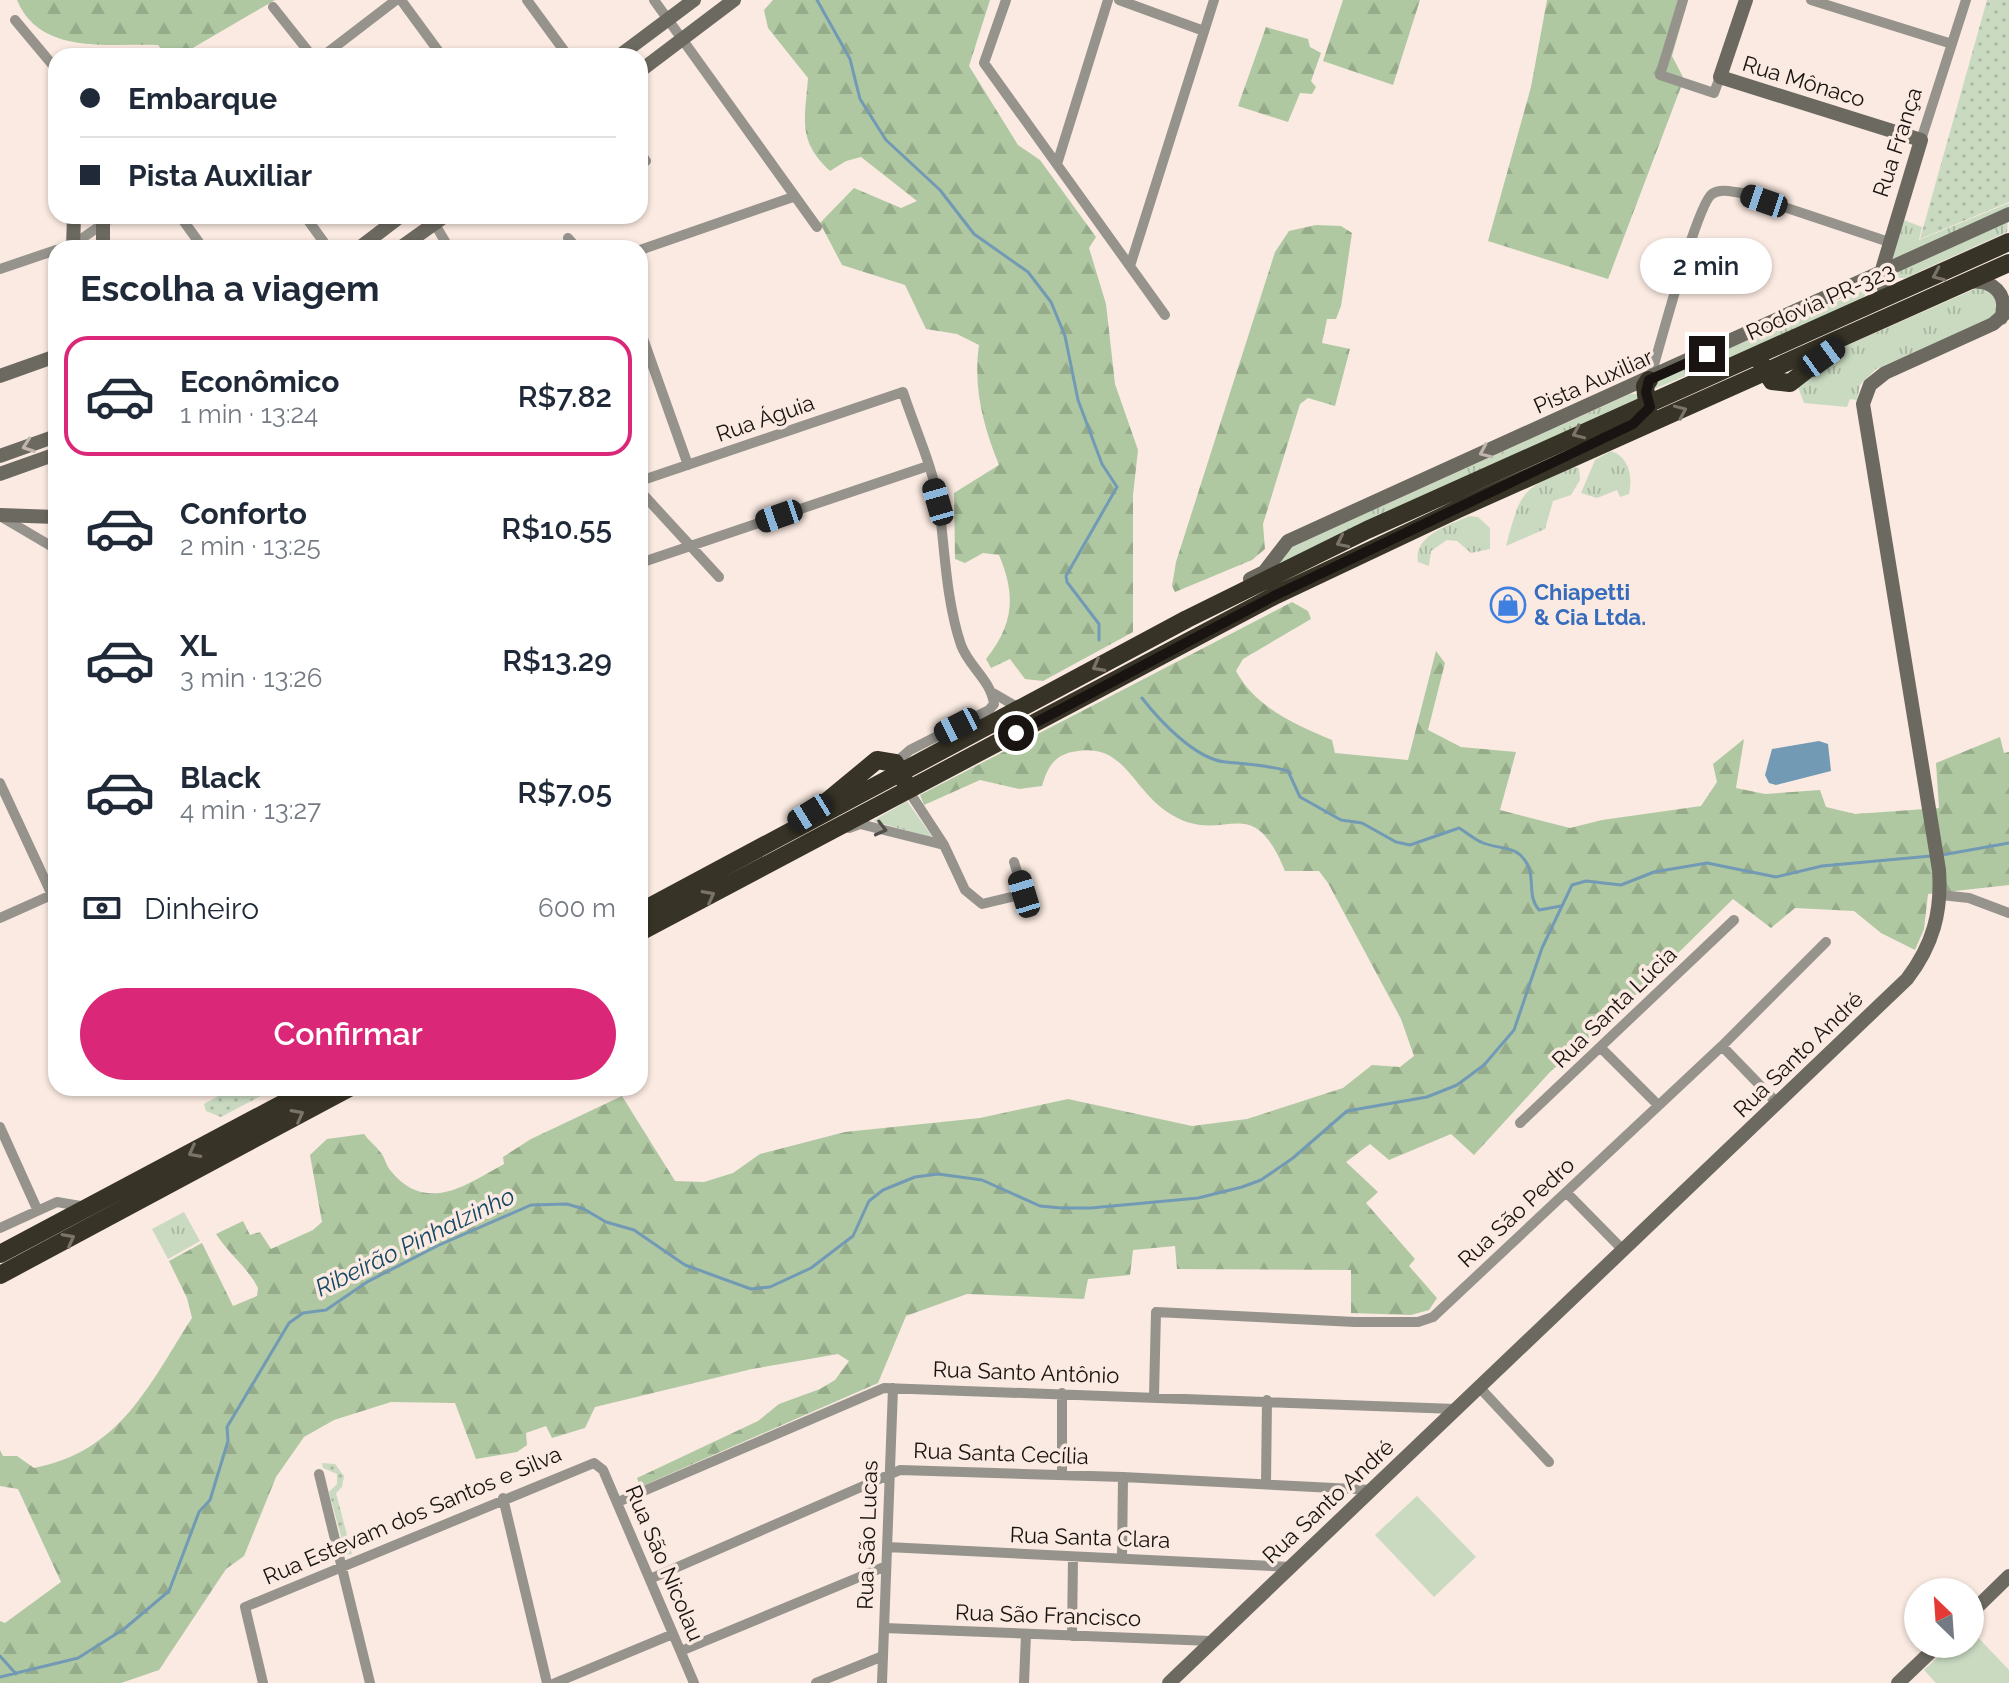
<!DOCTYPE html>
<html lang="pt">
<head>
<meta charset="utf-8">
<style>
  body { margin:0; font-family:Raleway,sans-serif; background:#f6f6f7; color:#1f2937; height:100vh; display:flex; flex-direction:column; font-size:30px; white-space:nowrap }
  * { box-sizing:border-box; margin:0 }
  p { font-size:26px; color:#747a83 }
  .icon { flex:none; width:44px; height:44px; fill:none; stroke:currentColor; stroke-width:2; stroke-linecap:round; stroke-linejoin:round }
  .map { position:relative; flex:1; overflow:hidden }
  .drawer { position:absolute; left:48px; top:240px; width:600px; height:856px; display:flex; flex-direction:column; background:#fff; border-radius:24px; box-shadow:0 2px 6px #0004 }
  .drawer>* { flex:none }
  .hud { position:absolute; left:48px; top:48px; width:600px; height:176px; border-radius:24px; box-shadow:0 2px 6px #0004; display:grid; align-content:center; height:176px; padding:0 32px; background:#fff }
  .needle { width:52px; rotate:335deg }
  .controls { position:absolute; left:1904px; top:1578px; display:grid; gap:16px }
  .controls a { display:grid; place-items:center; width:80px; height:80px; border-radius:50%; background:#fff; box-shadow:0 2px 6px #0004; font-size:40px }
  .end { position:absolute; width:36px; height:36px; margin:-18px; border:10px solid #191411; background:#fff; box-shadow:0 0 0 4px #fff }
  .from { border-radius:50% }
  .bubble { position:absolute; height:56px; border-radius:28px; background:#fff; box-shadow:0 2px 6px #0004; font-size:26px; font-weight:600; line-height:56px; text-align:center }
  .car { position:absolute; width:24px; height:48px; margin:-24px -12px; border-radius:10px; box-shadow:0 0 6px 2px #0007; background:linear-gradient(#222 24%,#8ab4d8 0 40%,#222 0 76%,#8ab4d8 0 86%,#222 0) }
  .hud b { display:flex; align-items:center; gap:28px; height:76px; font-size:30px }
  .hud b+b { border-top:2px solid #e0e1e3 }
  .hud i { width:20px; height:20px; background:#1f2937 }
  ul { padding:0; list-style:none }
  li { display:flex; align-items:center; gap:24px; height:120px; margin:0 16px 12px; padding:0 16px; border:4px solid transparent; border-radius:24px }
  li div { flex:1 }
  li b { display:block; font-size:30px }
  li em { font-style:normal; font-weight:600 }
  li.current { border-color:#db2777 }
  li>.icon { width:72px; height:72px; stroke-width:1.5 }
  h2 { padding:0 32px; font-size:36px; line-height:96px }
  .pay { display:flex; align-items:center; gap:20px; height:88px; padding:0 32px; font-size:30px }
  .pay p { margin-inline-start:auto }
  .action { display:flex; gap:16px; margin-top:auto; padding:16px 32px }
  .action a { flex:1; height:92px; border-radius:48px; background:#db2777; color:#fff; font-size:32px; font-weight:600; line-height:92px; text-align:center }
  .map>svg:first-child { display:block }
  .grass { fill:url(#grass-tufts) }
  .forest { fill:url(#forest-firs) }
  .park { fill:url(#park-dots) }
  .pitch { fill:#c9dac1 }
  .water { fill:#729ab5 }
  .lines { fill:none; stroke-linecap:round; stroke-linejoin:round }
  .stream { stroke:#729ab5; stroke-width:3 }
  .street { stroke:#96938d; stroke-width:10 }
  .secondary { stroke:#6c6960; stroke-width:14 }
  .highway { stroke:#373326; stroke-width:18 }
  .oneway { stroke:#7b7367 }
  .oneway2 { stroke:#c1b6ad }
  .oneway3 { stroke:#514d49 }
  .route { stroke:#191411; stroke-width:10 }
  .labels { text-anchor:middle; stroke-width:7; stroke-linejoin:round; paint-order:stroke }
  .street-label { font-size:22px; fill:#191411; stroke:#faeae1 }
  .shop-label { font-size:22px; font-weight:bold; fill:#366cbe; stroke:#faeae1; text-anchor:start }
  .water-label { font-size:24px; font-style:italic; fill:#164865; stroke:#faeae1 }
</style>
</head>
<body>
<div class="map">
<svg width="2009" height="1683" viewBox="0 0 2009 1683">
  <defs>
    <pattern id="grass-tufts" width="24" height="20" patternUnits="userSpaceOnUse" patternTransform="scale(2)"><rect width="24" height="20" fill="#c9dac1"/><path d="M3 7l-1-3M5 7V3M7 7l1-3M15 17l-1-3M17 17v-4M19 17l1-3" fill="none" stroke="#acbaa5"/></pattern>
    <pattern id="forest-firs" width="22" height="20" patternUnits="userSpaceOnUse" patternTransform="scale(2)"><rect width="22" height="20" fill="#afc8a2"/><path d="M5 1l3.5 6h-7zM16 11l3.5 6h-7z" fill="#96ab8a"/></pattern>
    <pattern id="park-dots" width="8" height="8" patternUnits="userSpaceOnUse" patternTransform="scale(2)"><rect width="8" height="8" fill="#c9dac1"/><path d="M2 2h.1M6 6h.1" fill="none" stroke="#acbaa5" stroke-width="1.8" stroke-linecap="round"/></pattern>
  </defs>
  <rect width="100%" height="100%" fill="#faeae1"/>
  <path class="grass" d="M 2009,203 L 2007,232 L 1905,278 L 1898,278 L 1890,270 L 1901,219 L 1922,227 L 1919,240 Z
    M 1869,288 L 1861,302 L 1652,390 L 1656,380 Z
    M 1977,288 L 1991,291 L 1998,302 L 1997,313 L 1987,321 L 1876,369 L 1860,385 L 1857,400 L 1850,399 L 1847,407 L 1804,403 L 1798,387 L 1841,348 Z
    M 1630,394 L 1638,394 L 1641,399 L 1278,566 L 1289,548 Z
    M 1611,451 C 1629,457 1633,476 1629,494 L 1620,497 L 1617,490 L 1597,498 L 1581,493 L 1595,460 Z
    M 1573,467 L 1579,468 L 1580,480 L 1571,495 L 1553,501 L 1545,529 L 1506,546 C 1521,491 1520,490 1573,467 Z
    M 1469,516 L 1478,517 L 1490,528 L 1490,549 L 1471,553 L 1457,541 L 1447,540 L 1431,551 L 1429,566 L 1418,562 C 1413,535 1450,525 1469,516 Z
    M 907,801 L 933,838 L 873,821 Z
    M 184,1212 L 200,1241 L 168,1259 L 152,1229 Z"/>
  <path class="forest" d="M 17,0 L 275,0 L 179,56 L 167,56 L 158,45 C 109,43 40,56 17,0 Z
    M 773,0 L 990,0 L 969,66 L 1018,145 L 1040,160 L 1096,237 L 1089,248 L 1106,304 L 1115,384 L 1138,450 L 1133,495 L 1133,632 L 1043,681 L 1025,679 L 1010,659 L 991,668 L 986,659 C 1014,624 1016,595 999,555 L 983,553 L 965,563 L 955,559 L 954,493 L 999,465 C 983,425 973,388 979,345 L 957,334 L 926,329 L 905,285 L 842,265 L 820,223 L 854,188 L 901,208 L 917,201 L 861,157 L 846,161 L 830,171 C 797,140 805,120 808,78 L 768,28 L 764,10 Z
    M 1343,0 L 1420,0 L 1393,85 L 1323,61 Z
    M 1547,0 L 1688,0 L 1672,56 L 1684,79 L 1608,279 L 1488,241 L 1531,87 Z
    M 1266,27 L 1308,39 L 1310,47 L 1321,53 L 1311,81 L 1316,87 L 1312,94 L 1300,93 L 1288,122 L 1238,106 Z
    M 1316,225 L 1341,226 L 1352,233 L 1341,306 L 1336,319 L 1327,319 L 1322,343 L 1350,349 L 1335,406 L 1308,398 L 1300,404 L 1263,524 L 1265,549 L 1252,560 L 1175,592 L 1172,586 L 1176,562 L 1275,252 L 1289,231 Z
    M 1292,602 L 1308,611 L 1311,619 L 1243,659 L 1236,671 C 1255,707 1296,725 1332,740 L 1335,753 L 1408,760 L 1436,651 L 1445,663 L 1428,730 L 1461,747 L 1516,752 L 1500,810 L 1570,828 L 1602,820 L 1701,806 L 1717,782 L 1713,764 L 1744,739 L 1736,788 L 1765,794 L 1820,790 L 1826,807 L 1855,814 L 1939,808 L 1936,763 L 2000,737 L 2004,753 L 2009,752 L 2009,885 L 1928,894 L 1924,929 L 1915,950 L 1881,933 L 1854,911 L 1795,908 L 1771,928 L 1733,899 L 1608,1022 L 1550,1072 L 1474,1155 L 1451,1134 L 1389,1160 L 1370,1144 L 1346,1162 L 1378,1192 L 1366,1203 L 1415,1259 L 1409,1266 L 1437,1298 L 1429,1310 L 1411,1315 L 1351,1313 L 1351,1270 L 1177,1269 L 1175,1246 L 1133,1250 L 1130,1275 L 1088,1279 L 1084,1299 L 967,1294 L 906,1316 L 878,1383 L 640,1487 L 637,1478 L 758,1421 L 779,1404 L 820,1389 L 835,1380 L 849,1361 L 838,1354 L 752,1369 L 595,1407 L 585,1428 L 552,1438 L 546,1426 L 526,1433 L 527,1445 L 517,1452 L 476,1459 L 455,1403 L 391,1402 L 334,1420 L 304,1437 L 276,1477 L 244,1556 L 226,1569 L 159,1670 L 121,1683 L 0,1683 L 0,1621 L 5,1623 L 61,1582 L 18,1489 L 0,1486 L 0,1450 L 3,1456 L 17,1456 L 34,1468 C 121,1451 148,1386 192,1318 L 187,1298 L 169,1261 L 202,1243 L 233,1306 L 257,1296 L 258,1288 C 248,1268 229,1254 216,1234 L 243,1221 L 250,1235 L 260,1232 L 271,1249 L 313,1230 L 322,1222 L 310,1155 L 327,1139 L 364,1134 C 369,1141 376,1146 381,1153 C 385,1158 386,1165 390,1170 C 426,1215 466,1185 504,1164 L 503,1157 L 531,1139 L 622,1096 L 675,1181 L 704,1182 L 733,1173 L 760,1154 L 845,1132 L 980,1118 L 1068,1099 L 1192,1126 L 1247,1119 L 1343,1088 L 1372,1065 L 1400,1067 L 1414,1056 L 1401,1019 L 1328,883 L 1319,871 L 1285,871 C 1251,787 1225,847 1172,815 C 1130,790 1126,740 1072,752 C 1053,756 1047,769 1042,786 L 1019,789 L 980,780 L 924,805 L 920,795 Z"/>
  <path class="park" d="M 1987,0 L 2009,0 L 2009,202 L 1920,239 Z
    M 232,1088 L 276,1088 L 221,1117 L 206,1111 L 204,1104 Z
    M 322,1463 L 335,1464 L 344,1476 L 342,1487 L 336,1493 L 352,1554 L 346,1555 L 329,1492 L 337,1484 L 337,1474 L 323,1468 Z"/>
  <path class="pitch" d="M 1417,1496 L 1476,1557 L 1434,1597 L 1375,1535 Z
    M 1970,1629 L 2009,1670 L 2009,1683 L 1936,1683 L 1924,1670 L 1952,1644 L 1970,1644 Z"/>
  <path class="water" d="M 1819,741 L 1828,744 L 1831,771 L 1776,785 L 1769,783 L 1765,775 L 1772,749 Z"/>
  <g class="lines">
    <path class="stream" d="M 817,0 L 850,59 L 860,99 L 886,140 L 940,190 L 974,234 L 1028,272 L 1051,302 L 1065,336 L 1078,400 L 1102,464 L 1117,487 L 1066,576 L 1067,582 L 1099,624 L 1099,640
      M 1142,698 C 1159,720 1196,760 1226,762 C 1246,764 1267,765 1288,771 L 1300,797 L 1341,820 L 1362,823 L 1396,842 L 1410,845 L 1459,828 C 1466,832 1474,839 1481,842 C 1500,851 1519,843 1529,868 C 1534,883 1528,897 1539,910 L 1561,906
      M 1942,855 L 2009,843
      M 0,1656 L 16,1674
      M 0,1677 L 78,1658 L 124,1629 L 169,1591 L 199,1512 L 210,1500 L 228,1441 L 227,1427 L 289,1323 L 303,1313 L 326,1310 L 367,1282 L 437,1246 L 531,1205 L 567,1204 L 584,1209 L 606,1222 L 634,1230 L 685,1265 L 751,1289 L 770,1287 L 811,1268 L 853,1236 L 869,1201 L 883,1190 L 915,1177 L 938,1174 L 982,1180 L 1040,1206 L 1061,1208 L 1091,1208 L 1198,1198 L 1242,1187 L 1261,1180 L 1293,1158 L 1347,1111 L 1427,1097 L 1457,1085 L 1484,1065 L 1514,1030 L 1542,948 L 1572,885 L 1586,881 L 1621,885 L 1654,872 L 1707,863 L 1776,877 L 1822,866 L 1931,856"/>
    <path class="street" d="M 401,0 L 442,56
      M 527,0 L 568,56
      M 654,0 L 817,227
      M 1006,0 L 984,63 L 1165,315
      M 1119,0 L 1204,31
      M 1683,0 L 1660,75 L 1714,93 L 1720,77
      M 1811,0 L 1952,44
      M 273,7 L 312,56
      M 15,20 L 56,69
      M 323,56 L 396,0
      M 1921,140 L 1966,0
      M 640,152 L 646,161
      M 1057,164 L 1108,0
      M 180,216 L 203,248
      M 305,216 L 328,248
      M 430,216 L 449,248
      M 568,238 L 577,248
      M 61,248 L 74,244 L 114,216
      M 640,250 L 793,197
      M 1130,266 L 1214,0
      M 0,269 L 56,250
      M 640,330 L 688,465
      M 1650,379 C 1658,352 1697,204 1712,194 C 1721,188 1732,192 1742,193 L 1889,242
      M 640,481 L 903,392 C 915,429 933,467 939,505 C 945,551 946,600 961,645 C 969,667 991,680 994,704 L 989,710 L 910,750 L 895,763
      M 640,491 L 719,577
      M 0,516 L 56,549
      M 640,563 L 928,466
      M 993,693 L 1019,708
      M 0,783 L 52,895
      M 908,790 L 944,845 L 965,890 L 982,904 L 1024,894 L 1014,862
      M 849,828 L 860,824 L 944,845
      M 1941,895 L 1969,898 L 2009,913
      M 0,918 L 56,893
      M 1722,1046 L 1778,1104
      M 1601,1048 L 1658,1105
      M 1520,1123 L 1734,920
      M 0,1127 L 37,1209
      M 1566,1192 L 1623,1250
      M 0,1228 L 57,1202 L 86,1207
      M 1480,1388 L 1549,1462
      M 1062,1393 L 1062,1475
      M 1154,1396 L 1156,1312 L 1355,1322 L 1418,1322 L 1433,1317 L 1722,1046 L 1826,942
      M 319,1474 L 370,1683
      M 1266,1483 L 1267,1400
      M 503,1498 L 547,1683
      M 618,1502 L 884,1388 L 1456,1409
      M 887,1547 L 1291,1567
      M 1122,1559 L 1123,1477
      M 650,1579 L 900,1470 L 1123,1477 L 1373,1490
      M 884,1628 L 1211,1641
      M 1072,1636 L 1073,1557
      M 681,1651 L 886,1566
      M 263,1683 L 245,1607 L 594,1463 L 603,1470 L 694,1683
      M 555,1683 L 673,1634
      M 816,1683 L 883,1656
      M 882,1683 L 893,1388
      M 1024,1683 L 1026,1634"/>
    <path class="secondary" d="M 1746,0 L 1720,77 L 1921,140 L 1881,273 L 1886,298
      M 619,56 L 694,0
      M 640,71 L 734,0
      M 103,224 L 103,248
      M 73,248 L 74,216
      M 359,248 L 401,216
      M 400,248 L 445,216
      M 1969,282 C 1993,279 2009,294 2001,318
      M 0,376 L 56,356
      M 0,456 L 56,436
      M 0,474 L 56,454
      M 0,515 L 56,517
      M 1250,579 L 1264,572 L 1288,541 L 2009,214
      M 1970,1614 L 2009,1576
      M 1169,1683 L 1907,979 C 1933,945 1942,912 1939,870 L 1863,404 L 1870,385 L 1885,373 L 1993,324 L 2009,310
      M 1898,1683 L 1939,1644"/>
    <path class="highway" d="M 1762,365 L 1772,381 L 1790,383 L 1831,351
      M 1648,411 L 1645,386 L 1649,380
      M 825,803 L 877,760 L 895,763 L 904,780
      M 640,912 L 1187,619 L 1367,530 L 2009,242
      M 640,932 L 1276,595 L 1458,509 L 2009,263
      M 0,1254 L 312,1088
      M 0,1275 L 349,1088"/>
  </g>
  <defs><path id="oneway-chevron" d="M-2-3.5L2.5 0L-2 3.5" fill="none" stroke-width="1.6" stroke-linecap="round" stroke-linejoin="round" transform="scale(2)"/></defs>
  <g class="oneway">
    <use href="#oneway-chevron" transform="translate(1938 275) rotate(156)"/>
    <use href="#oneway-chevron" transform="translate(1681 411) rotate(-24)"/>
    <use href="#oneway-chevron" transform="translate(1578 433) rotate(156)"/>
    <use href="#oneway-chevron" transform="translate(1342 542) rotate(154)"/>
    <use href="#oneway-chevron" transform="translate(1098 666) rotate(152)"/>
    <use href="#oneway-chevron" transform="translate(709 896) rotate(-28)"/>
    <use href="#oneway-chevron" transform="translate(298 1115) rotate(-28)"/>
    <use href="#oneway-chevron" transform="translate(194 1152) rotate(152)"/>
    <use href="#oneway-chevron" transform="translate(69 1239) rotate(-28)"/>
  </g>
  <g class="oneway2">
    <use href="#oneway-chevron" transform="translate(28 446) rotate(161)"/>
    <use href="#oneway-chevron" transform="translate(1485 452) rotate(156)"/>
  </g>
  <use class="oneway3" href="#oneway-chevron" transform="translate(881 829) rotate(14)"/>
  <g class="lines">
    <path class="route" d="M 1016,733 L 1276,595 L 1633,424 L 1650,407 L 1646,392 L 1649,380 L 1707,354"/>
  </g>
  <defs>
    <g id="shop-ring" transform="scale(1.8)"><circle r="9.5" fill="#faeae1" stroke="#3f7fe0" stroke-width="1.5"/><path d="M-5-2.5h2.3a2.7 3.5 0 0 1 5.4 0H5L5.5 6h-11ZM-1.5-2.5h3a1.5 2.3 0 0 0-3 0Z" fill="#3f7fe0"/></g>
  </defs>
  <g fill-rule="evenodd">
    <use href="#shop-ring" x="1508" y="605"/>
  </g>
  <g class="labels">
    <g class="street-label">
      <text transform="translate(1804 81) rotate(17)" y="8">Rua Mônaco</text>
      <text transform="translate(1897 142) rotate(-72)" y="8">Rua França</text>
      <text transform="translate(1820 301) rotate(-24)" y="8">Rodovia PR-323</text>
      <text transform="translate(1593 381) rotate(-24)" y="8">Pista Auxiliar</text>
      <text transform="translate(765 418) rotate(-19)" y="8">Rua Águia</text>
      <text transform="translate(1614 1007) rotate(-44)" y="8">Rua Santa Lúcia</text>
      <text transform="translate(1798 1054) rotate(-44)" y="8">Rua Santo André</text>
      <text transform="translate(1516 1212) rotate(-43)" y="8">Rua São Pedro</text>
      <text transform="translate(1026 1372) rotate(2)" y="8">Rua Santo Antônio</text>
      <text transform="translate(1001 1453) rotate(2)" y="8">Rua Santa Cecília</text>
      <text transform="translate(1328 1501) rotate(-43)" y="8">Rua Santo André</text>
      <text transform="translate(412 1515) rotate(-23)" y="8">Rua Estevam dos Santos e Silva</text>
      <text transform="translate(867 1535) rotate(-88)" y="8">Rua São Lucas</text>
      <text transform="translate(1090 1537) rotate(2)" y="8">Rua Santa Clara</text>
      <text transform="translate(665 1563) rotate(67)" y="8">Rua São Nicolau</text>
      <text transform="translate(1048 1615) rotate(2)" y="8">Rua São Francisco</text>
    </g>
    <g class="shop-label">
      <text x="1534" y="600">Chiapetti<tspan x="1534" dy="25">&amp; Cia Ltda.</tspan></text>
    </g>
    <g class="water-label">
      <text transform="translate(415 1242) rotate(-26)" y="8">Ribeirão Pinhalzinho</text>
    </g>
  </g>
</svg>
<div class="controls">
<a><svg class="needle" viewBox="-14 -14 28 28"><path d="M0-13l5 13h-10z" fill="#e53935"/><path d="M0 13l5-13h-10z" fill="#747a83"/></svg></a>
</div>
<i class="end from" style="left:1016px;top:733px"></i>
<i class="end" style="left:1707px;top:354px"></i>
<div class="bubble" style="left:1640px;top:238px;width:132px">2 min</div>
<i class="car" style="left:1764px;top:201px;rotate:289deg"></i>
<i class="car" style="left:1823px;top:357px;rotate:54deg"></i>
<i class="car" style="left:938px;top:502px;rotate:344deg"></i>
<i class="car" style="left:779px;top:516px;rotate:251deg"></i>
<i class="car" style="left:957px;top:726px;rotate:243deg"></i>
<i class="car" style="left:810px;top:813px;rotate:238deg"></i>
<i class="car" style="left:1024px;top:894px;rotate:343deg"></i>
<div class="hud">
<b><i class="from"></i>Embarque</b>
<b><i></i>Pista Auxiliar</b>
</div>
<section class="drawer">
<h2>Escolha a viagem</h2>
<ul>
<li class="current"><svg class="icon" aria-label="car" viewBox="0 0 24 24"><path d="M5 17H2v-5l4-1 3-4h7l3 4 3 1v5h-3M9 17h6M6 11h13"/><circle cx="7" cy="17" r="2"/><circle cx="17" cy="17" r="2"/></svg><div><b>Econômico</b><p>1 min · 13:24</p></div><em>R$7.82</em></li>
<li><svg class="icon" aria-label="car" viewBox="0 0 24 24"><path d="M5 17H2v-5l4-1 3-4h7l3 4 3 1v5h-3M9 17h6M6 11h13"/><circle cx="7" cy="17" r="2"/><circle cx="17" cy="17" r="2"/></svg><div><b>Conforto</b><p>2 min · 13:25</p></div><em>R$10.55</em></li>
<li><svg class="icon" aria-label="car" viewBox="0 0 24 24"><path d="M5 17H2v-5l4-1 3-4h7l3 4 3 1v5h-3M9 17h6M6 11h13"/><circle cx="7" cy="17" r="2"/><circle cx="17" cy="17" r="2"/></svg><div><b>XL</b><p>3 min · 13:26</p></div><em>R$13.29</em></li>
<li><svg class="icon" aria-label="car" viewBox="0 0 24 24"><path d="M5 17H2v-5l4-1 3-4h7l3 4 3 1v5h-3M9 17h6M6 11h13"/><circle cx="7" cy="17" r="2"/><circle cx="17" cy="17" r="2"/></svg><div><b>Black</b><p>4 min · 13:27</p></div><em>R$7.05</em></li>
</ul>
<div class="pay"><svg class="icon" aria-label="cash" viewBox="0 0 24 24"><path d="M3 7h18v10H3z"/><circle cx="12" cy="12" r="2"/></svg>Dinheiro<p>600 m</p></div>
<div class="action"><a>Confirmar</a></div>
</section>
</div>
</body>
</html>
